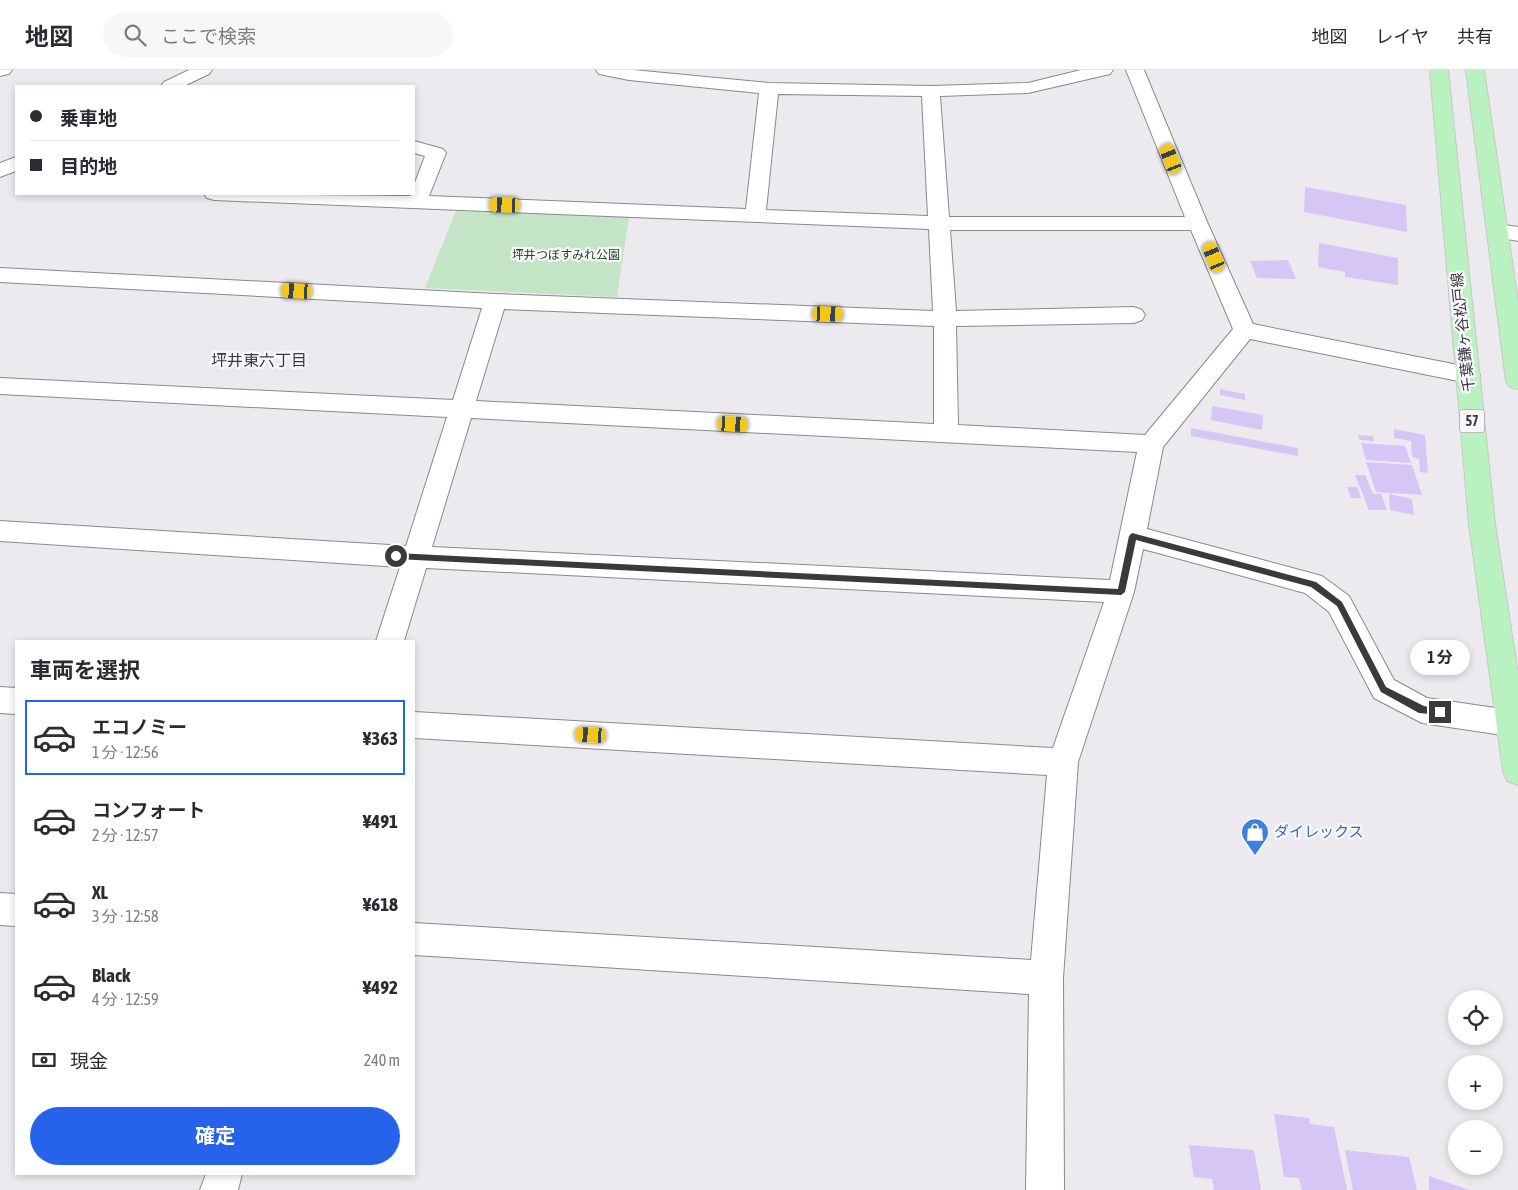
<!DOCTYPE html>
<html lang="ja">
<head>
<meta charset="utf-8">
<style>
  body { margin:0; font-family:"Asap Condensed","Noto Sans JP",sans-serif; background:#f7f7f7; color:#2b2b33; height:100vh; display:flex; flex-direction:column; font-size:19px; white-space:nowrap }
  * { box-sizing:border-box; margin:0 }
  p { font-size:16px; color:#7c7c81 }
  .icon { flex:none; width:28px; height:28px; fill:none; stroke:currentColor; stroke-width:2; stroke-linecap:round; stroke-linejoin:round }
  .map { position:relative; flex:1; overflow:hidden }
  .side { position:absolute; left:15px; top:570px; width:400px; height:535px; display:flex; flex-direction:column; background:#fff; border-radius:0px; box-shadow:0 2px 8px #0003 }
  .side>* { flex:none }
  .banner { position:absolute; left:15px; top:15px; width:400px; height:110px; border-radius:0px; box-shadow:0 2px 8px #0003; display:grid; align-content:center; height:110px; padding:0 15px; background:#fff }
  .buttons { position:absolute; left:1448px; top:920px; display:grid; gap:10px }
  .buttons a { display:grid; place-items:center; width:55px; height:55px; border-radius:50%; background:#fff; box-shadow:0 2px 8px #0003; font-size:25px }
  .end { position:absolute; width:22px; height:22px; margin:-11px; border:6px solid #3a393b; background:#fff; box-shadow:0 0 0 2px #fff }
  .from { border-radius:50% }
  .bubble { position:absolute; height:35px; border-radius:18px; background:#fff; box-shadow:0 2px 8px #0003; font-size:16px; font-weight:700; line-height:35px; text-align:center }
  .car { position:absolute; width:15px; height:30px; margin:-15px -8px; border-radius:6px; box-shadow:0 0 4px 1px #0007; background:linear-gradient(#f5c518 24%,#345 0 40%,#f5c518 0 76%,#345 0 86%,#f5c518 0) }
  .banner b { display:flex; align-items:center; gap:18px; height:48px; font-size:19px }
  .banner b+b { border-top:1px solid #e1e1e2 }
  .banner i { width:12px; height:12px; background:#2b2b33 }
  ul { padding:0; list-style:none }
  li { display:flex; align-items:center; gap:15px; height:75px; margin:0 10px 8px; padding:0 5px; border:2px solid transparent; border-radius:0px }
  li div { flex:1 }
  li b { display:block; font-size:19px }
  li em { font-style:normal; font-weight:700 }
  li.on { border-color:#2563eb }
  li>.icon { width:45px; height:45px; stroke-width:1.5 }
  h2 { padding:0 15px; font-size:22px; line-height:60px }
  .pay { display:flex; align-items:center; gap:12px; height:55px; padding:0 15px; font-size:19px }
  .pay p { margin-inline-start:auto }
  .button { display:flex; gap:10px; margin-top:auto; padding:10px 15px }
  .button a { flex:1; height:58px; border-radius:30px; background:#2563eb; color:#fff; font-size:20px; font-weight:700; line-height:58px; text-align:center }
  header { display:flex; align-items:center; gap:30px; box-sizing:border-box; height:70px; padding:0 25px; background:#fff; border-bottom:1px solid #e1e1e2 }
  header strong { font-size:24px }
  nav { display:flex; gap:28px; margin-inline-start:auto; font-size:18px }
  .search { width:350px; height:45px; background:#f7f7f7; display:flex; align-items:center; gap:12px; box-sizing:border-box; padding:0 18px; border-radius:28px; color:#7c7c81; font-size:19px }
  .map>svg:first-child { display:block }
  .green { fill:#c3e5c5 }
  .building { fill:#d5c6f5 }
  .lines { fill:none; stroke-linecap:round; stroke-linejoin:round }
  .minor-casing { stroke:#89888c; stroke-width:2 }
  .major-casing { stroke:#c8c8c8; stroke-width:2 }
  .minor { fill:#fff; fill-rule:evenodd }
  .major { fill:#baf1c1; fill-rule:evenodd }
  .route { fill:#3a393b }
  .labels { text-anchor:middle; stroke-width:4.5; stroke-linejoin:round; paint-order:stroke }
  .far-park-label { font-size:12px; fill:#124b1d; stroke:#f9f7fc }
  .shield { fill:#f9f7fc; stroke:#737275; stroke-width:1 }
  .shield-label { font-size:14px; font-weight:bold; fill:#3a393b }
  .street-label { font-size:15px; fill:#3a393b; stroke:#f9f7fc }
  .shop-label { font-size:15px; fill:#366cbe; stroke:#f9f7fc; text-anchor:start }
  .neighbourhood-label { font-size:16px; fill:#3a393b; stroke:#f9f7fc }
</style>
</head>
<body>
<header>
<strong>地図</strong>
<div class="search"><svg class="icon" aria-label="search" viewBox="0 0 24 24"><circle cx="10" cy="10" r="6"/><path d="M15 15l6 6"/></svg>ここで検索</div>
<nav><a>地図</a><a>レイヤ</a><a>共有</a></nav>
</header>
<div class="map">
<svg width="1518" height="1120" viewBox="0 0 1518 1120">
  <rect width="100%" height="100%" fill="#eceaef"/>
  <path class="green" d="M 456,141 L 629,147 L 617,227 L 425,218 Z"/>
  <path class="building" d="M 1305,117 L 1406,135 L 1407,162 L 1304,142 Z
    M 1319,173 L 1398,188 L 1398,215 L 1345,207 L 1345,202 L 1318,197 Z
    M 1288,190 L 1296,209 L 1257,208 L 1250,191 Z
    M 1220,319 L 1245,324 L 1245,330 L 1220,325 Z
    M 1212,336 L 1263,345 L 1262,360 L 1211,350 Z
    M 1191,358 L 1298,378 L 1298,386 L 1191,366 Z
    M 1394,359 L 1425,365 L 1428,403 L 1420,402 L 1419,389 L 1412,387 L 1411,371 L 1394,368 Z
    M 1358,365 L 1373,366 L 1374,371 L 1360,370 Z
    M 1361,373 L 1405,376 L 1411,393 L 1366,390 Z
    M 1366,392 L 1412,395 L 1422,425 L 1376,422 Z
    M 1355,405 L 1365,405 L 1373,424 L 1381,424 L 1387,440 L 1369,440 Z
    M 1347,417 L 1357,417 L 1361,428 L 1351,428 Z
    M 1389,424 L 1412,429 L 1414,445 L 1390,440 Z
    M 1274,1044 L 1309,1048 L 1310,1054 L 1334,1057 L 1347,1120 L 1302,1120 L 1299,1108 L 1284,1107 Z
    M 1189,1075 L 1254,1080 L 1261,1120 L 1214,1120 L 1212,1109 L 1194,1107 Z
    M 1345,1080 L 1409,1087 L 1417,1120 L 1353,1120 Z
    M 1429,1106 L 1469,1120 L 1429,1120 Z"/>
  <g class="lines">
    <g class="minor-casing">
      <path id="minor" d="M 0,0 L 12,0 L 9,4 L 0,6 Z
        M 189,0 L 212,0 L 209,4 L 184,16 L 161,16 L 164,12 Z
        M 596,0 L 633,0 L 769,13 L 931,16 L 1028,13 L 1081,0 L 1113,0 L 1110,4 L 1028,23 L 940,26 L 949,147 L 1185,147 L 1126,0 L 1144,0 L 1208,154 L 1253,254 L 1468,297 L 1476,299 L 1480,305 L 1476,311 L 1468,313 L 1250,269 L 1163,377 L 1147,459 L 1322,506 L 1349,526 L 1394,610 L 1427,628 L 1509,640 L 1518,643 L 1518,663 L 1509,666 L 1422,653 L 1374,628 L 1329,542 L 1305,523 L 1143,479 L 1134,522 L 1078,692 L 1063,908 L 1064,1120 L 1026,1120 L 1029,924 L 414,885 L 414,853 L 1031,890 L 1047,705 L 414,668 L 414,642 L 1053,678 L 1104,532 L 426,498 L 404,571 L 376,571 L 400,497 L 0,471 L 0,451 L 406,476 L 447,347 L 0,324 L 0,308 L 453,330 L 482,238 L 0,212 L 0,198 L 495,224 L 933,241 L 929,159 L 214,130 L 207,128 L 204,124 L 409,126 L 414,124 L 414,115 L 425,86 L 414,83 L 414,71 L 443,79 L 446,83 L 429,126 L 746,139 L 759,23 L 629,10 L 599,4 ZM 778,24 L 922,26 L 928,146 L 766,140 ZM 950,160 L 1191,160 L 1233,259 L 1145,365 L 958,355 L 956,256 L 1134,253 L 1142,250 L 1145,245 L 1142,240 L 1134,237 L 956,241 ZM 504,239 L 934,256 L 934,354 L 476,331 ZM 471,348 L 1137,382 L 1110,510 L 432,477 Z
        M 16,87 L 16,101 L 0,107 L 0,93 Z
        M 1498,154 L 1518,157 L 1518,171 L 1491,166 L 1488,161 L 1491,156 Z
        M 0,617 L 16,618 L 16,644 L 0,643 Z
        M 0,823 L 16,824 L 16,856 L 0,855 Z
        M 206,1104 L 242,1104 L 238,1120 L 200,1120 Z"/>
    </g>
    <g class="major-casing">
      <path id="major" d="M 1430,0 L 1448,0 L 1495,454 L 1518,604 L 1518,715 L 1507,711 L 1503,701 L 1469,454 Z
        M 1466,0 L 1484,0 L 1518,232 L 1518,319 L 1510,317 L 1506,311 Z"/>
    </g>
    <use href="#minor" class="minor"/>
    <use href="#major" class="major"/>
  </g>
  <path class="route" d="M 1132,463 L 1316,512 L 1342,532 L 1386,617 L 1424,636 L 1443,640 L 1443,645 L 1419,643 L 1381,622 L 1337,536 L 1311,517 L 1136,470 L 1125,522 L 1121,525 L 396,489 L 392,486 L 396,483 L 1118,519 L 1129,466 Z"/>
  <defs>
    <g id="shop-pin" transform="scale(1.4375)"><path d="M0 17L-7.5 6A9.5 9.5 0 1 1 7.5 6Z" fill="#3f7fe0" stroke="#f9f7fc"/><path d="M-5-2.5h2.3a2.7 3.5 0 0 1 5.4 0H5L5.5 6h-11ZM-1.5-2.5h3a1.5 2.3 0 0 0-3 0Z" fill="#fff"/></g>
  </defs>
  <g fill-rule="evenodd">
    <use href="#shop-pin" x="1255" y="762"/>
  </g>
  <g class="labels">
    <g class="far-park-label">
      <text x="566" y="189">坪井つぼすみれ公園</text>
    </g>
    <rect class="shield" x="1459.5" y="339.5" width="25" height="23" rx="4"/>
    <g class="shield-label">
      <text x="1472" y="356">57</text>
    </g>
    <g class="street-label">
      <text transform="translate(1463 262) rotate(-96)" y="5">千葉鎌ヶ谷松戸線</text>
    </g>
    <g class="shop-label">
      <text x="1274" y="767">ダイレックス</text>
    </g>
    <g class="neighbourhood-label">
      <text x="259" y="296">坪井東六丁目</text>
    </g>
  </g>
</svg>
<div class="buttons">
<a><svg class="icon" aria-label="locate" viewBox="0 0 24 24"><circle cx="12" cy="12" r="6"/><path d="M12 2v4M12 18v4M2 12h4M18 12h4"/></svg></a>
<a>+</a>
<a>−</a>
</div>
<i class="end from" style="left:396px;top:486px"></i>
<i class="end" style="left:1440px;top:642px"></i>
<div class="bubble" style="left:1410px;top:570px;width:60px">1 分</div>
<i class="car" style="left:1171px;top:89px;rotate:338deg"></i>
<i class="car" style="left:505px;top:135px;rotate:272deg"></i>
<i class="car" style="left:1214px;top:187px;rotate:337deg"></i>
<i class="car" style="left:297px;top:221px;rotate:273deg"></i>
<i class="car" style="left:828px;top:244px;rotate:92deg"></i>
<i class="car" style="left:733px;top:354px;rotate:93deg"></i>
<i class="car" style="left:591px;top:665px;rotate:273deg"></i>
<div class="banner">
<b><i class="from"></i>乗車地</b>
<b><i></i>目的地</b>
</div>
<section class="side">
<h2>車両を選択</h2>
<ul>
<li class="on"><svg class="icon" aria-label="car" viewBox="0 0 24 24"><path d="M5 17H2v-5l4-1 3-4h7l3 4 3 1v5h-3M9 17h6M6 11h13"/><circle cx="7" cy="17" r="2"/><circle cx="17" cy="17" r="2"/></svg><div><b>エコノミー</b><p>1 分 · 12:56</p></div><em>¥363</em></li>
<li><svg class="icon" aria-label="car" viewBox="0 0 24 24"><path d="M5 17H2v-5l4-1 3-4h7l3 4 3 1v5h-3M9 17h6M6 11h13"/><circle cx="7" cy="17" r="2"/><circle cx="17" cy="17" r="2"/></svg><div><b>コンフォート</b><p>2 分 · 12:57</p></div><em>¥491</em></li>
<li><svg class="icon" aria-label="car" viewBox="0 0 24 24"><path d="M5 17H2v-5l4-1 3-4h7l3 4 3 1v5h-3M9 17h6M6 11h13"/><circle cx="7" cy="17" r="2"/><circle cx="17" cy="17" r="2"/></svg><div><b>XL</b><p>3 分 · 12:58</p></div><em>¥618</em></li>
<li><svg class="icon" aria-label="car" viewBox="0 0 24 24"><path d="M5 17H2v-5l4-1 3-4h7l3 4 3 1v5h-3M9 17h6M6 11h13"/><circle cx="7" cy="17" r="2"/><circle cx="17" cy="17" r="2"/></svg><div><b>Black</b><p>4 分 · 12:59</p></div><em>¥492</em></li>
</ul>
<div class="pay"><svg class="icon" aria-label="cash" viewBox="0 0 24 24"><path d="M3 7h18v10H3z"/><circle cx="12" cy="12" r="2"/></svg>現金<p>240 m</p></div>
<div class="button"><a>確定</a></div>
</section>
</div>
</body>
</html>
